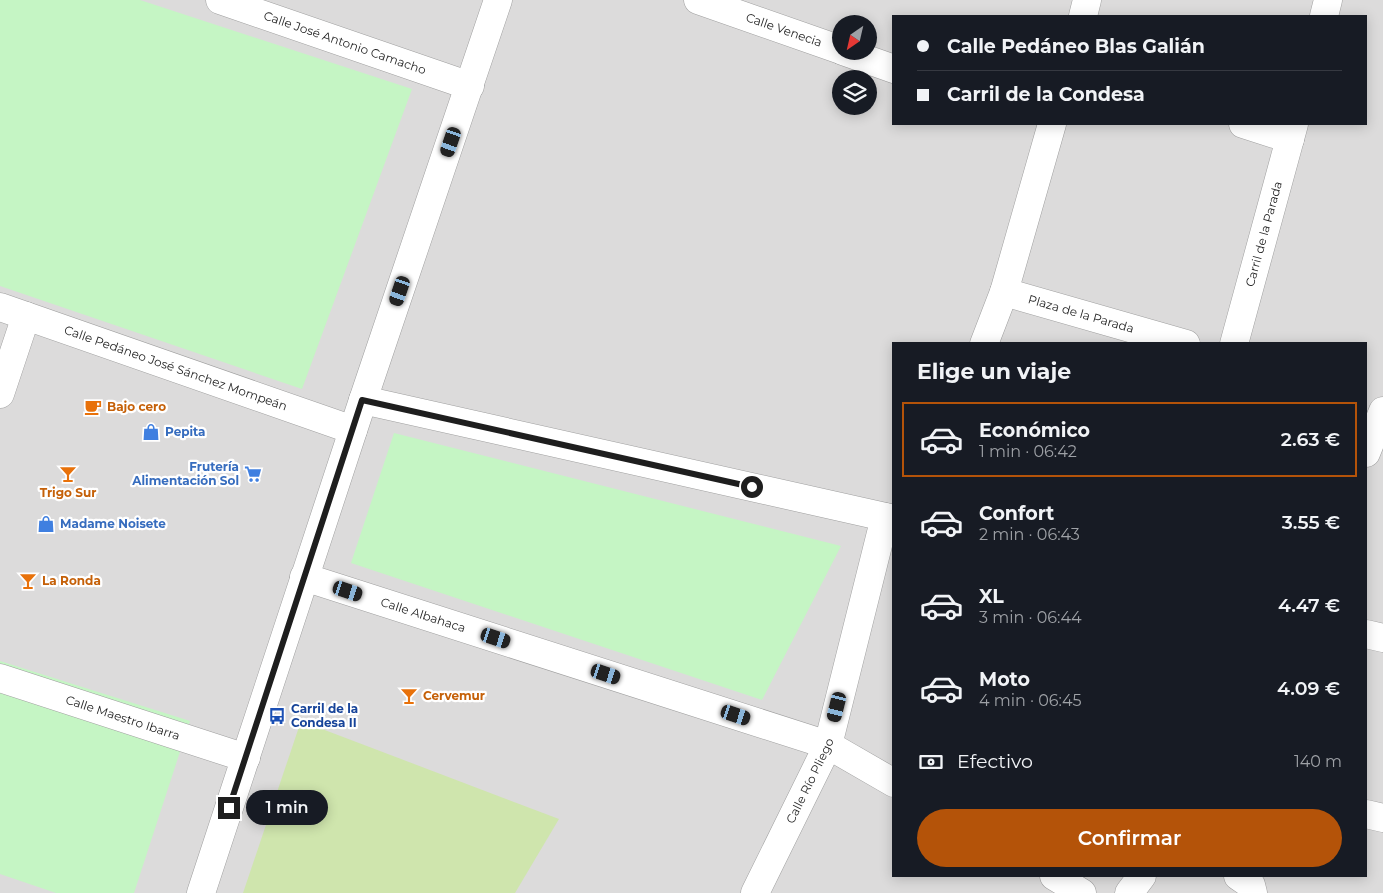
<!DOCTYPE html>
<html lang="es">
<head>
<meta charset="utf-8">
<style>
  body { margin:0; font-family:Montserrat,sans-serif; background:#242831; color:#f1f3f6; height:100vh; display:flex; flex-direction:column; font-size:19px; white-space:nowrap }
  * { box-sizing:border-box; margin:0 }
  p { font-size:16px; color:#9ea1a6 }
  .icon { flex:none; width:28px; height:28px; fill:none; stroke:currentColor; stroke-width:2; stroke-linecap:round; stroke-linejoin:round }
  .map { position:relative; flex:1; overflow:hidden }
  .side { position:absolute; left:892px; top:342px; width:475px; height:535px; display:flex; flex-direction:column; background:#171b24; border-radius:0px; box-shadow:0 2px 12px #0003 }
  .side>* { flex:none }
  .banner { position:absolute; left:892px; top:15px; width:475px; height:110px; border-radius:0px; box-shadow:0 2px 12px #0003; display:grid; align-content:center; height:110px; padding:0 25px; background:#171b24 }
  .needle { width:32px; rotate:214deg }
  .tools { position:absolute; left:832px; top:15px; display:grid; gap:10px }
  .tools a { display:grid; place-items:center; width:45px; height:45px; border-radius:50%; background:#171b24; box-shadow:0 2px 12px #0003; font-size:25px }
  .end { position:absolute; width:22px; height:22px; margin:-11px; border:6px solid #1e1e1e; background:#fff; box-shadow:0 0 0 2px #fff }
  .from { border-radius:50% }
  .bubble { position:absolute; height:35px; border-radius:18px; background:#171b24; box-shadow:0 2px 12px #0003; font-size:16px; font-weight:600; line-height:35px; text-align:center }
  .car { position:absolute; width:15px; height:30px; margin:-15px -8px; border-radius:6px; box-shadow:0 0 4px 1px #0007; background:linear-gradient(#222 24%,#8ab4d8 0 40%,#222 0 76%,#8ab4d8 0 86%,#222 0) }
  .banner b { display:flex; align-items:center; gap:18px; height:48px; font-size:19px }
  .banner b+b { border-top:1px solid #363941 }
  .banner i { width:12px; height:12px; background:#f1f3f6 }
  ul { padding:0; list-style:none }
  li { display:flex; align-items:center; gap:15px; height:75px; margin:0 10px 8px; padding:0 15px; border:2px solid transparent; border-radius:0px }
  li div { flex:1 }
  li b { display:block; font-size:19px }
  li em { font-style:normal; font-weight:600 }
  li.on { border-color:#b45309 }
  li>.icon { width:45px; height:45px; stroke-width:1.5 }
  h2 { padding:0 25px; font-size:22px; line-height:60px }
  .pay { display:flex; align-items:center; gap:12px; height:55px; padding:0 25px; font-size:19px }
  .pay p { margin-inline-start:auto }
  .button { display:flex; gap:10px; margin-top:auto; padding:10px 25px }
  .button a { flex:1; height:58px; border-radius:30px; background:#b45309; color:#fff; font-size:20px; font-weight:600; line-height:58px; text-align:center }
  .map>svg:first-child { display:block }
  .residential { fill:#dcdbdb; fill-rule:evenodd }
  .grass { fill:#cfe5ad }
  .park { fill:#c5f5c4 }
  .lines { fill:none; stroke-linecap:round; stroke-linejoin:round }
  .street-casing { stroke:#9f9f9f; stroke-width:29 }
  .street { stroke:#fff; stroke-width:28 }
  .route { stroke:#1e1e1e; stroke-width:6 }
  .labels { text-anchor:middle; stroke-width:4.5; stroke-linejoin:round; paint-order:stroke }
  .street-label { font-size:12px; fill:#1e1e1e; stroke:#fff }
  .food-label { font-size:12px; font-weight:bold; fill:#c56008; stroke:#fff; text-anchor:start }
  .shop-label { font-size:12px; font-weight:bold; fill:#366cbe; stroke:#fff; text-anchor:start }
  .transit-label { font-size:12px; font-weight:bold; fill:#164399; stroke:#fff; text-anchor:start }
</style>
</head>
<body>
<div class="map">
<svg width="1383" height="893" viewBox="0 0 1383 893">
  <rect width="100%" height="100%" fill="#eeeae4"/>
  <path class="residential" d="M 0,0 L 1383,0 L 1383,893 L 0,893 ZM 894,16 L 1366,16 L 1366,124 L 894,124 ZM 841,24 L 869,24 L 869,51 L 841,51 ZM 841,79 L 869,79 L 869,106 L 841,106 ZM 894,344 L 1366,344 L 1366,876 L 894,876 Z"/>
  <path class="grass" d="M 301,721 L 559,819 L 515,893 L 243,893 Z"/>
  <path class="park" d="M 0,0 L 140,0 L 412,89 L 302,389 L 0,286 Z
    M 394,433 L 841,546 L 762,700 L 351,563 Z
    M 0,661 L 190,721 L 134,893 L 56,893 L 0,874 Z"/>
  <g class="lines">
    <g class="street-casing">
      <g id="street">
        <path id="s1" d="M 220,0 L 470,86"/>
        <path id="s2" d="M 698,0 L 841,50"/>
        <path d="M 1083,16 L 1087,0"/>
        <path d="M 1324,16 L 1328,0"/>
        <path d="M 843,51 L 894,69"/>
        <path d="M 1243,124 L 1290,139"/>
        <path id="s3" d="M 1004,292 L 1186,344"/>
        <path id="s4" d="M 0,307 L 353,430"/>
        <path d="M 984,344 L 1004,292 L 1052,124"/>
        <path id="s5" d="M 1234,344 L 1294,124"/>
        <path d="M 0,394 L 26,316"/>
        <path d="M 363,400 L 894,519"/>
        <path d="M 1366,453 L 1383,411"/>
        <path id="s6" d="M 304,577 L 828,745 L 894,783"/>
        <path d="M 1366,634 L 1383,638"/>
        <path id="s7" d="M 0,678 L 246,758"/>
        <path d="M 1366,814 L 1383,818"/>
        <path d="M 1054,876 L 1082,893"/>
        <path d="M 1238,876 L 1251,885 L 1253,893"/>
        <path d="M 201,893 L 363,400 L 498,0"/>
        <path id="s8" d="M 755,893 L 828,745 L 885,517"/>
        <path d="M 1129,893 L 1142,876"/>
      </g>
    </g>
    <use href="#street" class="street"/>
  </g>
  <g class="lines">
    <path class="route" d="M 229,808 L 362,400 L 752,487"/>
  </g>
  <defs>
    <g id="cafe-bare" transform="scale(1.35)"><path d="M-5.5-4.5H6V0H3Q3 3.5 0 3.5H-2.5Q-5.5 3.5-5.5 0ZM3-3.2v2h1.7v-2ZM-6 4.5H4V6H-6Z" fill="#e8710a" stroke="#fff" stroke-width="2.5" paint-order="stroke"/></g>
    <g id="shop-bare" transform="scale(1.35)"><path d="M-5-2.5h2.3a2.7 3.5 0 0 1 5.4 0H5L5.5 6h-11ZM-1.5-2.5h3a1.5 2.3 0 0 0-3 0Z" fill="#3f7fe0" stroke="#fff" stroke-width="2.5" paint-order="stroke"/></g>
    <g id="bar-bare" transform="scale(1.35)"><path d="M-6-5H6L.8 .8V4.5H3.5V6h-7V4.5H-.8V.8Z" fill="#e8710a" stroke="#fff" stroke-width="2.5" paint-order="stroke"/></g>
    <g id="supermarket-bare" transform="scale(1.35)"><path d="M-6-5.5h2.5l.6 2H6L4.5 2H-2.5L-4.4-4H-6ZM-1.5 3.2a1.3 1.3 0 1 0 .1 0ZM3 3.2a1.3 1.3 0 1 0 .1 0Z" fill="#3f7fe0" stroke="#fff" stroke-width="2.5" paint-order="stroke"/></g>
    <g id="bus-bare" transform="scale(1.35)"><path d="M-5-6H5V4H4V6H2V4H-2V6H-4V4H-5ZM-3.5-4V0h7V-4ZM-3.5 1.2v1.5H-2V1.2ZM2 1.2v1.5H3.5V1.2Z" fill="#1a4fb4" stroke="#fff" stroke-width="2.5" paint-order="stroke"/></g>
  </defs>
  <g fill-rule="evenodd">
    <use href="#cafe-bare" x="93" y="407"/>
    <use href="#shop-bare" x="151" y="432"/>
    <use href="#bar-bare" x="68" y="474"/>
    <use href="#supermarket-bare" x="253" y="474"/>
    <use href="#shop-bare" x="46" y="524"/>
    <use href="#bar-bare" x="28" y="581"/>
    <use href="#bar-bare" x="409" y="696"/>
    <use href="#bus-bare" x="277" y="716"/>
  </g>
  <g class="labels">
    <g class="street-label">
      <text dy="4" stroke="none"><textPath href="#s2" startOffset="91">Calle Venecia</textPath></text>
      <text dy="4" stroke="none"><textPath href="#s1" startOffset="132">Calle José Antonio Camacho</textPath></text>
      <text dy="4" stroke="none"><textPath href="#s5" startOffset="114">Carril de la Parada</textPath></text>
      <text dy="4" stroke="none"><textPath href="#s3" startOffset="80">Plaza de la Parada</textPath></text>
      <text dy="4" stroke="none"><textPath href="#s4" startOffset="186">Calle Pedáneo José Sánchez Mompeán</textPath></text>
      <text dy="4" stroke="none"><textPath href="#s6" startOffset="125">Calle Albahaca</textPath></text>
      <text dy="4" stroke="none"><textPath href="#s7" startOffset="129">Calle Maestro Ibarra</textPath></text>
      <text dy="4" stroke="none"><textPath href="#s8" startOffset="125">Calle Río Pliego</textPath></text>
    </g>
    <g class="food-label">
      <text x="107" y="411">Bajo cero</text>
      <text x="68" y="497" text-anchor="middle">Trigo Sur</text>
      <text x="42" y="585">La Ronda</text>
      <text x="423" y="700">Cervemur</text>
    </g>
    <g class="shop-label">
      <text x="165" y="436">Pepita</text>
      <text x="239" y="471" text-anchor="end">Frutería<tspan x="239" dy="14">Alimentación Sol</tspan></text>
      <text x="60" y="528">Madame Noisete</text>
    </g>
    <g class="transit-label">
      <text x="291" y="713">Carril de la<tspan x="291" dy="14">Condesa II</tspan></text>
    </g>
  </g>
</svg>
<div class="tools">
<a><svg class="needle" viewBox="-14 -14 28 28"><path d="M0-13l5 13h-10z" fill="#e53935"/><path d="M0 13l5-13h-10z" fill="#9ea1a6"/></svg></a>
<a><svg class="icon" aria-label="layers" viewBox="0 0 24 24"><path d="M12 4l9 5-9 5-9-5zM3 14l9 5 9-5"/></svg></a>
</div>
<i class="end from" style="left:752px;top:487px"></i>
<i class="end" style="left:229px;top:808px"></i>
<div class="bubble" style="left:246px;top:790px;width:82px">1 min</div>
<i class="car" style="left:451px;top:142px;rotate:199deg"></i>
<i class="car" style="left:400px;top:291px;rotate:199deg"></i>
<i class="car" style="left:348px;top:591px;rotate:108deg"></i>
<i class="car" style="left:496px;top:638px;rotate:108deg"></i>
<i class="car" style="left:606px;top:674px;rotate:108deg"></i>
<i class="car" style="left:837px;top:707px;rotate:194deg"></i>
<i class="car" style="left:736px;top:715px;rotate:108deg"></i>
<div class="banner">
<b><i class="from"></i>Calle Pedáneo Blas Galián</b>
<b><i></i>Carril de la Condesa</b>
</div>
<section class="side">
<h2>Elige un viaje</h2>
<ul>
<li class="on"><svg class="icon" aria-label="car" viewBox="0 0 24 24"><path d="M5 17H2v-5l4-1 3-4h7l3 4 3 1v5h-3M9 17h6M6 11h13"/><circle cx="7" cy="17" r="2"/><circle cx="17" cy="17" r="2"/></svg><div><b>Económico</b><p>1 min · 06:42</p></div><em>2.63 €</em></li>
<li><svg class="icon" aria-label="car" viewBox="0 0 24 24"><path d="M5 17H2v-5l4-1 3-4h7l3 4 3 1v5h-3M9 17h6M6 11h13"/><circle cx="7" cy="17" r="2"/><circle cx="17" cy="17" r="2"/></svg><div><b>Confort</b><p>2 min · 06:43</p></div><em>3.55 €</em></li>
<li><svg class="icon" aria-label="car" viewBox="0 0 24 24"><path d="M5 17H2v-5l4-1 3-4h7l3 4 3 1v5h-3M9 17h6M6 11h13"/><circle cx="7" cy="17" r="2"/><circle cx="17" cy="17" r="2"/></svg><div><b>XL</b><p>3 min · 06:44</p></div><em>4.47 €</em></li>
<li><svg class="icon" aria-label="car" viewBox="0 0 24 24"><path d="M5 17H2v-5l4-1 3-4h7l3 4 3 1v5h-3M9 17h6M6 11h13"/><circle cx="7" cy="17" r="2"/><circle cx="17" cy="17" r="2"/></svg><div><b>Moto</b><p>4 min · 06:45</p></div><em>4.09 €</em></li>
</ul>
<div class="pay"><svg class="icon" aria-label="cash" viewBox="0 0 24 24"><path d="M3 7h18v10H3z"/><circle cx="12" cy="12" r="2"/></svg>Efectivo<p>140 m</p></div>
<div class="button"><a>Confirmar</a></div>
</section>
</div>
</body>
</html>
